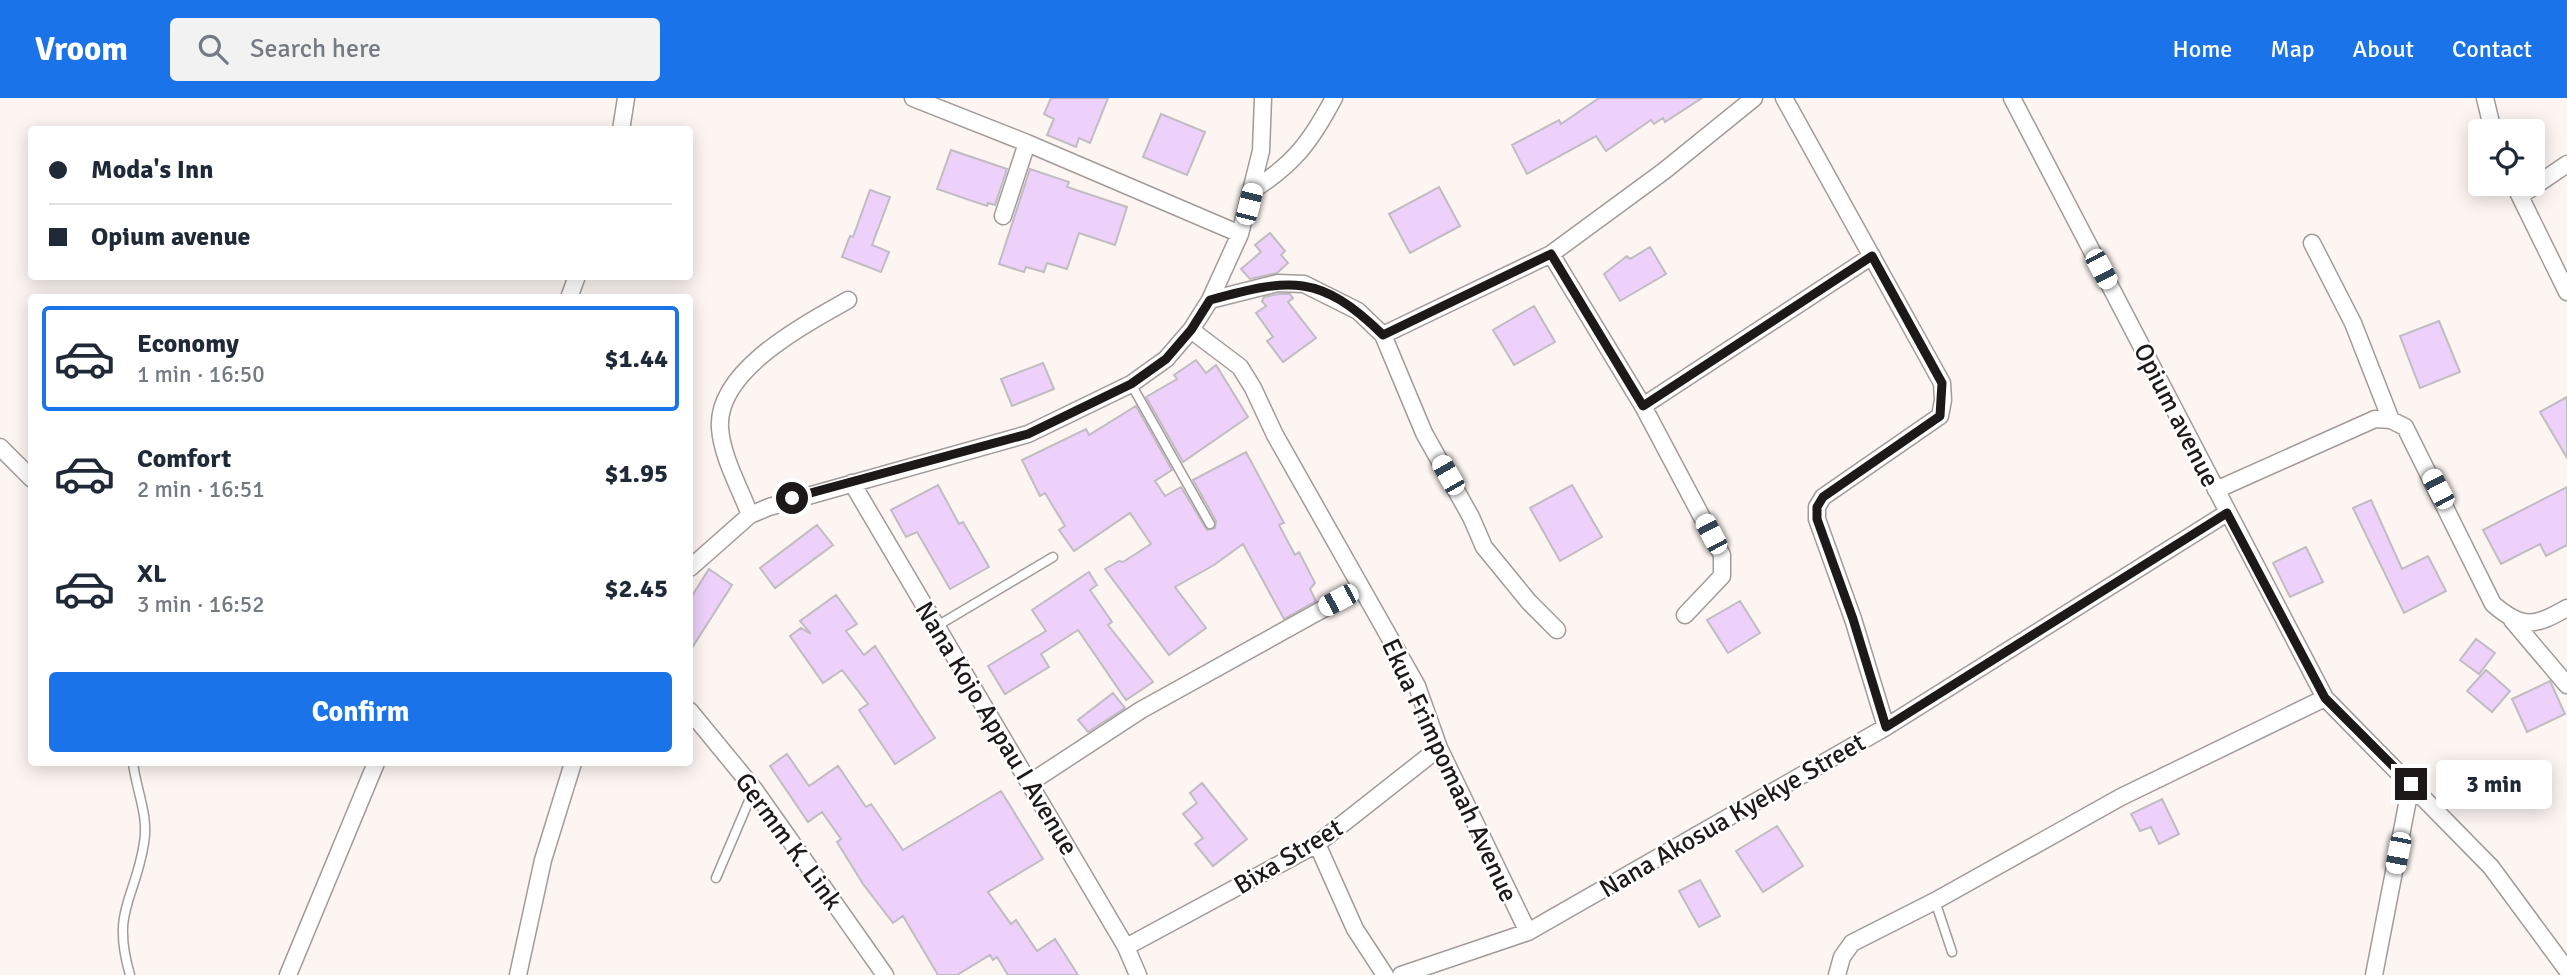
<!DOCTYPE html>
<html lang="en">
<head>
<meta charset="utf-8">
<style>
  body { margin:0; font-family:Signika,sans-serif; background:#f2f2f3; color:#1f2937; height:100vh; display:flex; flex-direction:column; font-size:26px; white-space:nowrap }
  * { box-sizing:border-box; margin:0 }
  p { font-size:23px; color:#747a83 }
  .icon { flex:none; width:38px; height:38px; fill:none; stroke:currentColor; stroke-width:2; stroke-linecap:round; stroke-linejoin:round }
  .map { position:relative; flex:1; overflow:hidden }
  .drawer { position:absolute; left:28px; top:196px; width:665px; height:472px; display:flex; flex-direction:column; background:#fff; border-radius:7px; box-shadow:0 4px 18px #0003 }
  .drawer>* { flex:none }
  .banner { position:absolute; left:28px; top:28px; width:665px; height:154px; border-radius:7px; box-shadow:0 4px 18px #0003; display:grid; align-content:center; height:154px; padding:0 21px; background:#fff }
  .fabs { position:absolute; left:2468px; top:21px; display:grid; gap:14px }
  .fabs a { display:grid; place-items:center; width:77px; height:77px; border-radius:7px; background:#fff; box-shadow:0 4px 18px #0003; font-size:35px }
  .end { position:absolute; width:32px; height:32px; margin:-16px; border:9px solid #1c1918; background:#fff; box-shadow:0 0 0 4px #fff }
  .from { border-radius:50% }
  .bubble { position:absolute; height:49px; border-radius:7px; background:#fff; box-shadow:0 4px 18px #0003; font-size:23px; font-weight:700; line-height:49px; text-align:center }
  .car { position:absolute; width:21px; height:42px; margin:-21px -10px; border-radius:9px; box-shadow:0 0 5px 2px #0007; background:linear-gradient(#fff 24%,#345 0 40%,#fff 0 76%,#345 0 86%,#fff 0) }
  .banner b { display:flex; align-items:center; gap:24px; height:66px; font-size:26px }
  .banner b+b { border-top:2px solid #e0e1e3 }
  .banner i { width:18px; height:18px; background:#1f2937 }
  ul { padding:12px 0 0; list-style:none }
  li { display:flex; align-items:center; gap:21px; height:105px; margin:0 14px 10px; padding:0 7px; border:4px solid transparent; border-radius:7px }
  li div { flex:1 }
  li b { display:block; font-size:26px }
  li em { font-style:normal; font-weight:700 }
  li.on { border-color:#1a73e8 }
  li>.icon { width:63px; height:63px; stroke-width:1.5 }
  .primary-button { display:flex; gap:14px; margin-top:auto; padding:14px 21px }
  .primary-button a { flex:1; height:80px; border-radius:7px; background:#1a73e8; color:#fff; font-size:28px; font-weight:700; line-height:80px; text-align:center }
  header { display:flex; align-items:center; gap:42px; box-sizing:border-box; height:98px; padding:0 35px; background:#1a73e8; color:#fff }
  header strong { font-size:33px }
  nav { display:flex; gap:38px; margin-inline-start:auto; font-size:24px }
  .search { width:490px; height:63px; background:#f2f2f3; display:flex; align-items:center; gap:18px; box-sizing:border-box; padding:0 24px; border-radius:7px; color:#747a83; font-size:26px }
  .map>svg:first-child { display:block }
  .building { fill:#edd1fa; stroke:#c0bcc2; stroke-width:2 }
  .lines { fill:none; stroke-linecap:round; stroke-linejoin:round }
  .lane-casing { stroke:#a29b99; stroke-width:11 }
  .street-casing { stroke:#a29b99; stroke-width:19 }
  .lane { stroke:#fff; stroke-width:8 }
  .street { stroke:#fff; stroke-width:16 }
  .route { stroke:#1c1918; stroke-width:9 }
  .labels { text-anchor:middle; stroke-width:5; stroke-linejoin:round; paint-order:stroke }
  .street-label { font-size:26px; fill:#1c1918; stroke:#fff }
</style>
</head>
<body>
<header>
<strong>Vroom</strong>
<div class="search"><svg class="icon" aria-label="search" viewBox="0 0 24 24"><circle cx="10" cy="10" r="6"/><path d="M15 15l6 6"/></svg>Search here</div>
<nav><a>Home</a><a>Map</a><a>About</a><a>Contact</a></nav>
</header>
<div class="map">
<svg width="2567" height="877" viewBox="0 0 2567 877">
  <rect width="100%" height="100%" fill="#fcf5f2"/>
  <path class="building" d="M 1051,0 L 1108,0 L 1090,45 L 1079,40 L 1076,49 L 1047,37 L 1054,21 L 1044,16 Z
    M 1599,0 L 1702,0 L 1665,24 L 1663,20 L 1654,26 L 1651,22 L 1606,53 L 1596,38 L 1527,76 L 1512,47 L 1559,22 L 1561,26 Z
    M 1161,16 L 1205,34 L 1187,77 L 1143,59 Z
    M 951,52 L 1007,71 L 995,107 L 988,105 L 987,108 L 937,91 Z
    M 1030,71 L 1069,84 L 1067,89 L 1127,109 L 1115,147 L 1079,135 L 1067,171 L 1047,165 L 1044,174 L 1026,169 L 1024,174 L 999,166 Z
    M 1439,89 L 1460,128 L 1410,155 L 1389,116 Z
    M 870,92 L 890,99 L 872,147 L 889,154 L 881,174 L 842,159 L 850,138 L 853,139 Z
    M 1270,135 L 1285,153 L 1281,157 L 1288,165 L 1277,175 L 1250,181 L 1241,171 L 1261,154 L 1255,147 Z
    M 1650,149 L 1666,176 L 1620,203 L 1604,176 L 1627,158 L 1630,161 Z
    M 1279,196 L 1290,196 L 1293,200 L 1288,204 L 1316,240 L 1283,264 L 1267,243 L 1273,239 L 1256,215 L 1266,208 L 1262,203 L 1264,199 Z
    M 1534,208 L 1555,244 L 1514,267 L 1493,232 Z
    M 2439,223 L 2460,274 L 2420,290 L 2400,238 Z
    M 1196,262 L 1206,275 L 1216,267 L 1248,319 L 1183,364 L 1146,299 L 1177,281 L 1174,277 Z
    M 1043,265 L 1054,291 L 1012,308 L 1001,281 Z
    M 2567,299 L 2567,360 L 2540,314 Z
    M 1136,308 L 1172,372 L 1155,383 L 1165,398 L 1181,389 L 1207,432 L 1215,430 L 1216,423 L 1193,382 L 1246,354 L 1284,425 L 1279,427 L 1295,457 L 1299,454 L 1315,485 L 1310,491 L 1316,503 L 1284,521 L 1243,446 L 1214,467 L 1175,489 L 1206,530 L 1169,557 L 1105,471 L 1119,463 L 1123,464 L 1151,446 L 1130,415 L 1074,453 L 1059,432 L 1065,428 L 1045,395 L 1040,398 L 1022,362 L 1086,331 L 1089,337 Z
    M 938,387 L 959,426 L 963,424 L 989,469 L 950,491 L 917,434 L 906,439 L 891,412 Z
    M 1572,387 L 1602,439 L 1560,463 L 1530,410 Z
    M 2567,389 L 2567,447 L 2546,458 L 2540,446 L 2501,466 L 2483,432 Z
    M 2371,402 L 2402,471 L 2428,458 L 2446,493 L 2404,515 L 2353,410 Z
    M 817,427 L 833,447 L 775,490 L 760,470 Z
    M 2306,449 L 2323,484 L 2290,499 L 2273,465 Z
    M 709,471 L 732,487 L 690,553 L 690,501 Z
    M 1089,474 L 1097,487 L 1090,492 L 1112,524 L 1108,527 L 1153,584 L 1126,602 L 1078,532 L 1041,556 L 1049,569 L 1005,596 L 988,568 L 1046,533 L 1032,512 Z
    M 836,497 L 857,526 L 846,533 L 864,557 L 875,548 L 935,640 L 895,666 L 859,612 L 868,606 L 842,572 L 823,585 L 790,538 L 801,530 L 811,536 L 800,523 Z
    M 1740,503 L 1760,535 L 1728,555 L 1707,522 Z
    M 2476,541 L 2495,555 L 2479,576 L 2460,562 Z
    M 2486,572 L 2510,593 L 2492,614 L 2467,593 Z
    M 2550,583 L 2565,616 L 2527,634 L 2512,601 Z
    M 1113,595 L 1125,610 L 1088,634 L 1078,622 Z
    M 787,656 L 809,688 L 838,668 L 866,709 L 871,706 L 903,752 L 1001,693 L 1043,761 L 988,794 L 1011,826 L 1016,822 L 1037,853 L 1055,841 L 1078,877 L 1008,877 L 997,859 L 993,862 L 990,857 L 957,877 L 938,877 L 903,818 L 893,825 L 863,786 L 837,744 L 841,741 L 822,714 L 808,724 L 770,668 Z
    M 1202,685 L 1247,741 L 1213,768 L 1195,746 L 1203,740 L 1183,716 L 1197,705 L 1190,695 Z
    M 2162,701 L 2179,736 L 2159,746 L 2151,729 L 2140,733 L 2131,716 Z
    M 1777,728 L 1803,768 L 1763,794 L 1736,753 Z
    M 1700,782 L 1720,818 L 1699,829 L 1679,793 Z"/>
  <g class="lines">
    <g class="lane-casing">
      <path id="lane" d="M 1131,286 L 1210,426
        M 937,528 L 1053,459
        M 716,780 L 754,691
        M 1935,803 L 1952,854
        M 130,877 C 111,811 135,803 144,745 C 149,718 136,691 133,665"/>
    </g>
    <g class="street-casing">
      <path id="street" d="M 913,0 L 1027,45 L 1240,136
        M 1784,0 L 1942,285 L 1943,302 L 1940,318 L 1823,399 L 1817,409 L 1817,421 L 1853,521 L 1886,629
        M 2012,0 L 2325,600 L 2491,769 L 2567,872
        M 2485,0 L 2493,33
        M 621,32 L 626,0
        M 2514,86 L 2567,194
        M 1253,92 C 1295,65 1311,43 1334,0
        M 2520,98 L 2567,66
        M 1003,118 L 1027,45
        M 2312,145 L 2353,225 L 2391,322
        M 1551,156 L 1643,308 L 1722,457 L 1722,478 L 1685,517
        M 569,200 L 577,178
        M 1210,202 L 1278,185 L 1304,186 L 1358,213 L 1383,237 L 1424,335 L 1471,419 L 1484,449 L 1529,504 L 1557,532
        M 1191,232 L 1240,269 L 1253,290 L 1275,337 L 1417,588 L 1439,650 L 1528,834
        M 1383,237 L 1551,156 L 1664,73 L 1754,0
        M 1643,308 L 1872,158
        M 0,349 L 32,381
        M 852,385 L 1126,849 L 1138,877
        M 2216,392 L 2375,321 L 2391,322 L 2405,329 L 2493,506 C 2523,532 2535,528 2567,510
        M 750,417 C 740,390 722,359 720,330 C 716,272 806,226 848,202
        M 690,470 L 750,417 L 769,409 L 1028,336 L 1131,286 L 1166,261 L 1191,232 L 1210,202 L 1240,136 L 1261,53 L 1263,0
        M 2512,522 L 2567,587
        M 690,613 L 754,691 L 885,877
        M 1031,684 L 1141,612 L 1361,490
        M 1317,746 L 1355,831 L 1385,877
        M 1126,849 L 1317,746 L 1439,650
        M 288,877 L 376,665
        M 518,877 L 543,762 L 573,665
        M 1401,877 L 1528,834 L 1886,629 L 2227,415
        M 1837,877 L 1842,859 L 1852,845 L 1935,803 L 2121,699 L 2325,600
        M 2374,877 L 2411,686"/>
    </g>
    <use href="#lane" class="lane"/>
    <use href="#street" class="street"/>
  </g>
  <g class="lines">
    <path class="route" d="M 792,400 L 1028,336 L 1131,286 L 1166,261 L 1191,232 L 1210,202 C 1290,180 1320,175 1383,237 L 1551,156 L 1643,308 L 1872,158 L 1942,285 L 1940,318 L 1823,399 L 1817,409 L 1817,421 L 1853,521 L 1886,629 L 2227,415 L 2325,600 L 2411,686"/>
  </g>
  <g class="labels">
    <g class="street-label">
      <text transform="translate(2177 317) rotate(63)" y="9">Opium avenue</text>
      <text transform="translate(997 630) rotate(59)" y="9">Nana Kojo Appau I Avenue</text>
      <text transform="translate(1450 672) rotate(65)" y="9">Ekua Frimpomaah Avenue</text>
      <text transform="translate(1732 717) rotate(-30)" y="9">Nana Akosua Kyekye Street</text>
      <text transform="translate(789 743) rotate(54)" y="9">Germm K. Link</text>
      <text transform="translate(1288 758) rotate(-31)" y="9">Bixa Street</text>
    </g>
  </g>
</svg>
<div class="fabs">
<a><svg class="icon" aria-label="locate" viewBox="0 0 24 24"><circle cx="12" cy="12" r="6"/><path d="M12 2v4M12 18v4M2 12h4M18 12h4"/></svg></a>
</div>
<i class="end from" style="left:792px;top:400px"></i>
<i class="end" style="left:2411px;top:686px"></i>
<div class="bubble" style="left:2436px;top:662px;width:116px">3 min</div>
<i class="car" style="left:1249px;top:106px;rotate:14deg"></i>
<i class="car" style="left:2101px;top:171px;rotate:152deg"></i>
<i class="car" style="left:1448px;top:377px;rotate:330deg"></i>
<i class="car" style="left:2438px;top:391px;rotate:332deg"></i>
<i class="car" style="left:1711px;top:436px;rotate:332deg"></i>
<i class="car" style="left:1338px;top:502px;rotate:242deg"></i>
<i class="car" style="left:2398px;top:755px;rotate:191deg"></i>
<div class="banner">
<b><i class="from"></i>Moda's Inn</b>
<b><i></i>Opium avenue</b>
</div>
<section class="drawer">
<ul>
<li class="on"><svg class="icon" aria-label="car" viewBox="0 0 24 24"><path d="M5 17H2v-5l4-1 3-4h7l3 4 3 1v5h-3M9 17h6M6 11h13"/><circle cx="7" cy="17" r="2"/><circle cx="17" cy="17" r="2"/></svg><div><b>Economy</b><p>1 min · 16:50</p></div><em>$1.44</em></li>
<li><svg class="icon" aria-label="car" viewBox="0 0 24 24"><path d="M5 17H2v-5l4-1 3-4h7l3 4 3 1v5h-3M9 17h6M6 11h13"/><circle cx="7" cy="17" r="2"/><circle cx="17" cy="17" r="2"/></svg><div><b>Comfort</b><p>2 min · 16:51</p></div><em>$1.95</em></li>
<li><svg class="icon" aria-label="car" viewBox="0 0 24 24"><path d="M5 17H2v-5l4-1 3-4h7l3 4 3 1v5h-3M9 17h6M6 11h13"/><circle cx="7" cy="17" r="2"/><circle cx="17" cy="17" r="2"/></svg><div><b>XL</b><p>3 min · 16:52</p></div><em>$2.45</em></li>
</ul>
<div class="primary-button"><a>Confirm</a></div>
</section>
</div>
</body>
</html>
